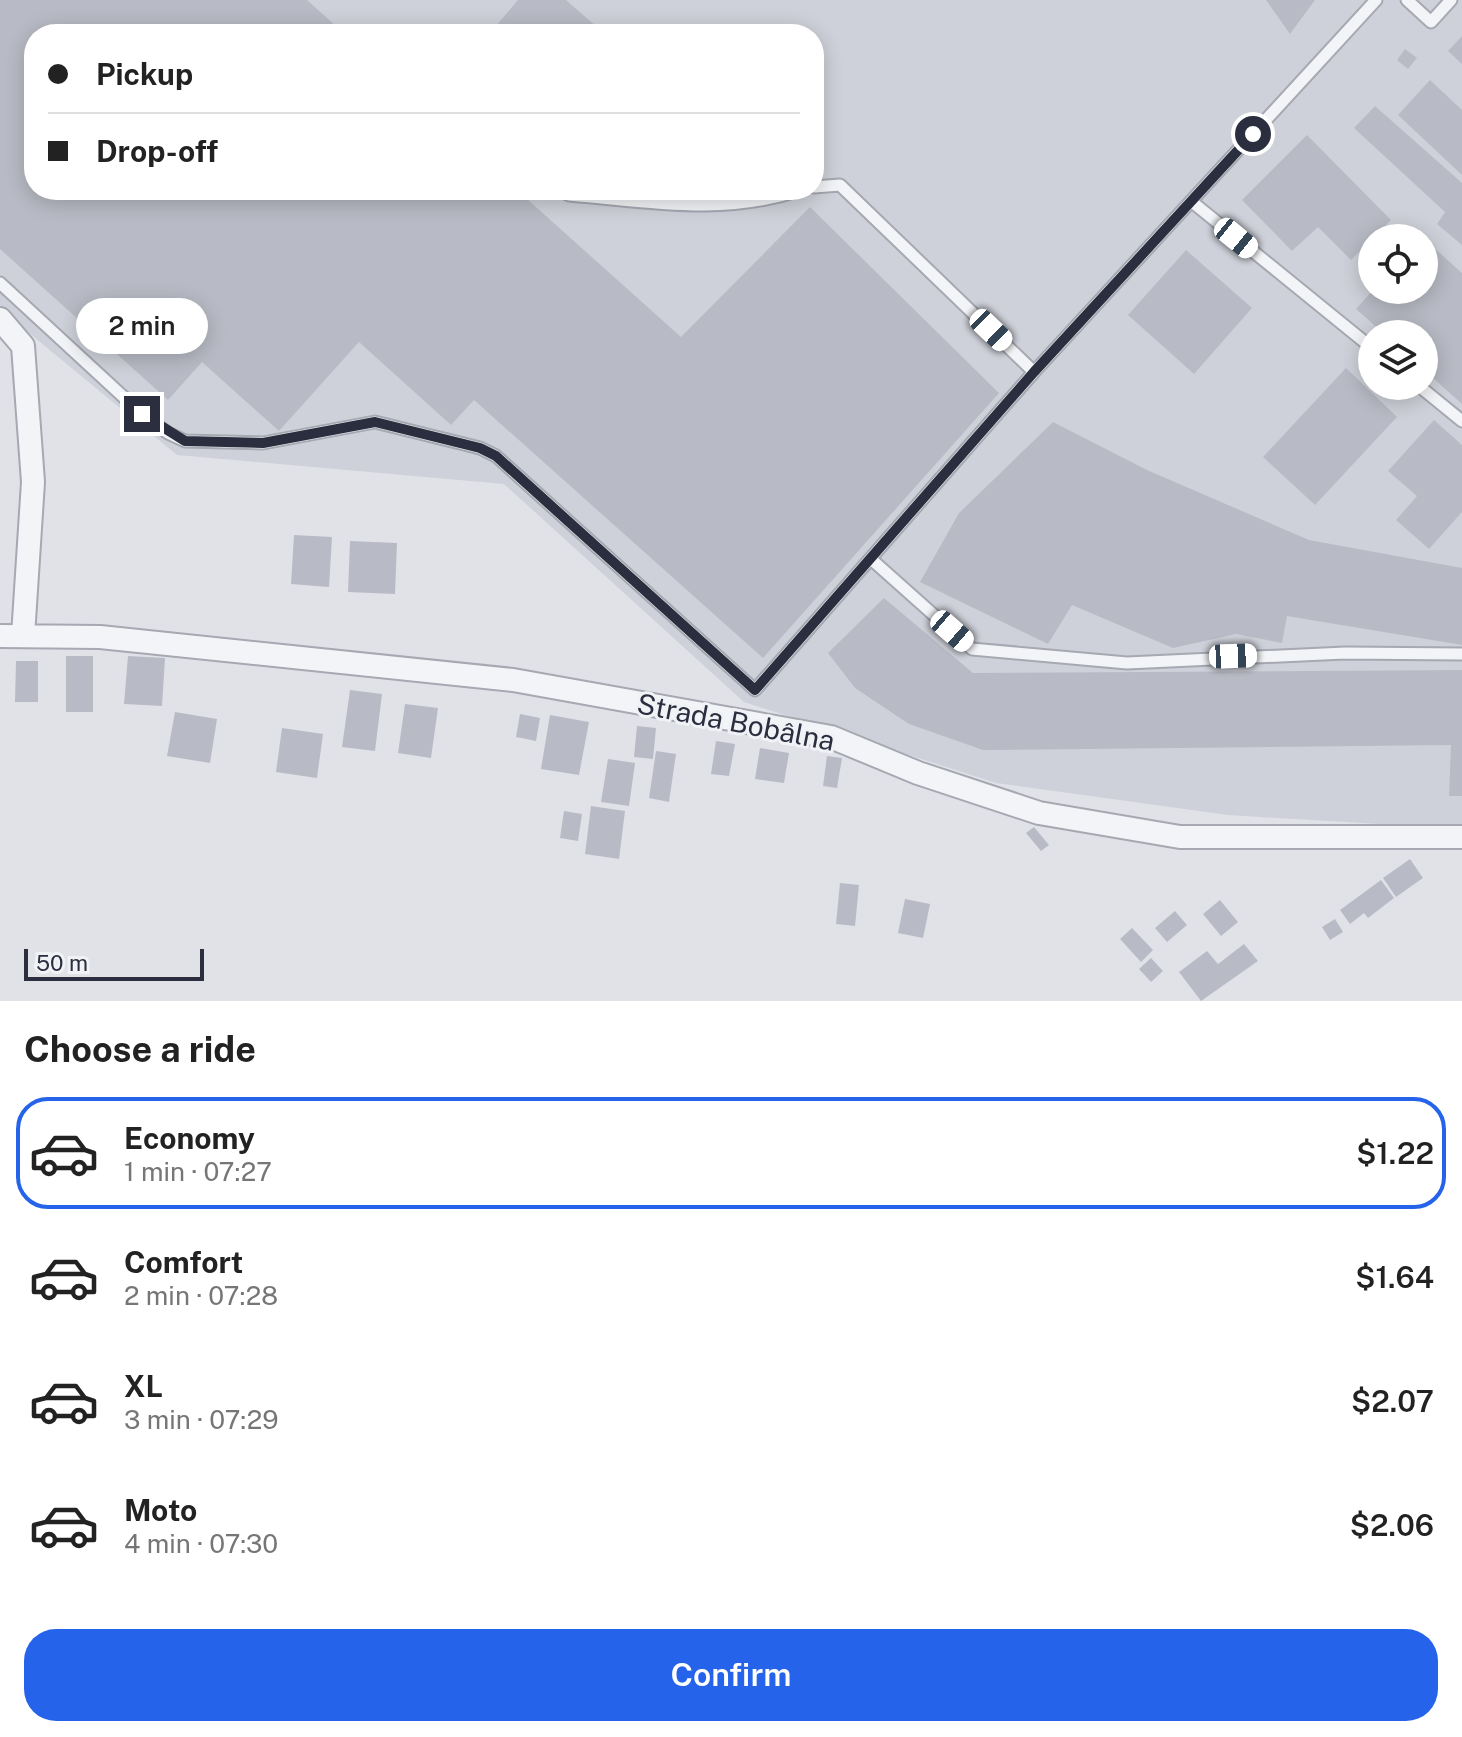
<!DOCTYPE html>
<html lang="en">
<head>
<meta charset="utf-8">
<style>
  body { margin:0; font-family:"Public Sans",sans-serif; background:#f6f6f6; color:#222; height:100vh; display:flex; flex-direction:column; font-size:30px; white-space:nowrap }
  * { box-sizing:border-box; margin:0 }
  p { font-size:26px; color:#767676 }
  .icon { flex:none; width:44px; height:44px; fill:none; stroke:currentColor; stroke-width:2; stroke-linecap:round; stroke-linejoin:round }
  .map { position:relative; height:1001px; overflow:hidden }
  .side { display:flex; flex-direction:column; background:#fff; flex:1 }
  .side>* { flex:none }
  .guide { position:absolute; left:24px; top:24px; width:800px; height:176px; border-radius:32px; box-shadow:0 4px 20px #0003; display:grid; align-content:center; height:176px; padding:0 24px; background:#fff }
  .buttons { position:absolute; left:1358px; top:224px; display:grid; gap:16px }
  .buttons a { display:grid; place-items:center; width:80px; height:80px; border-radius:50%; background:#fff; box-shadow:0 4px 20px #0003; font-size:40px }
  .scale { position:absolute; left:24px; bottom:20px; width:180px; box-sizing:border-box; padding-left:8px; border:4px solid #2a2e3f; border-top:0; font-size:22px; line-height:28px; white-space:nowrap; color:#2a2e3f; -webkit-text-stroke:6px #f0f2f6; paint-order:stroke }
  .end { position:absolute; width:36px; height:36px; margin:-18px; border:10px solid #2a2e3f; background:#fff; box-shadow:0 0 0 4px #fff }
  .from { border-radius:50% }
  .bubble { position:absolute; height:56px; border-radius:28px; background:#fff; box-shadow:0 4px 20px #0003; font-size:26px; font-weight:600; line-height:56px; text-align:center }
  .car { position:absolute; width:24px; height:48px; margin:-24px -12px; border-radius:10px; box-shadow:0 0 6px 2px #0007; background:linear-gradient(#fff 24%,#345 0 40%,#fff 0 76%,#345 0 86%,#fff 0) }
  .guide b { display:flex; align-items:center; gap:28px; height:76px; font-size:30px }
  .guide b+b { border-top:2px solid #e0e0e0 }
  .guide i { width:20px; height:20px; background:#222 }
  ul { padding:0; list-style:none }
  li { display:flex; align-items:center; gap:24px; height:112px; margin:0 16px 12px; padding:0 8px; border:4px solid transparent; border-radius:32px }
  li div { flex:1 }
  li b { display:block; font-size:30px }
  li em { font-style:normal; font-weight:600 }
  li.on { border-color:#2563eb }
  li>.icon { width:72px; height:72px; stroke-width:1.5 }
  h2 { padding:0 24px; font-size:36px; line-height:96px }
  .cta { display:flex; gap:16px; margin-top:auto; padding:16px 24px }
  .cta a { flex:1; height:92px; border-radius:32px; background:#2563eb; color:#fff; font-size:32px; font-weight:600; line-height:92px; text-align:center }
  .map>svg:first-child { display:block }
  .built { fill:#cfd1da; fill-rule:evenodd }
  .building { fill:#b8bbc5 }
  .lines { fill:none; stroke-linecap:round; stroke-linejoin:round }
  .lane-casing { stroke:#a6a8b2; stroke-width:15 }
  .street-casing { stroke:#a6a8b2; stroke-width:26 }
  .lane { stroke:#f3f4f7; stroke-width:11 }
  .street { stroke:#f3f4f7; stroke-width:22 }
  .route { stroke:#2a2e3f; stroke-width:10 }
  .labels { text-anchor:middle; stroke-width:6; stroke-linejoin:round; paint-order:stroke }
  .street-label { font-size:28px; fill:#2a2e3f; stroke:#f0f2f6 }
</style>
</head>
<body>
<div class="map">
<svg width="1462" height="1001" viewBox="0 0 1462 1001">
  <rect width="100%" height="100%" fill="#e1e2e8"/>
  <path class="built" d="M 0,0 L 1462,0 L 1462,829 L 1228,815 L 996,783 L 744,702 L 504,484 L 177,455 L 0,309 ZM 34,34 L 814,34 L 814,190 L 34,190 ZM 1372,238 L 1424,238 L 1424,290 L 1372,290 ZM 1372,334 L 1424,334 L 1424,386 L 1372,386 Z"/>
  <path class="building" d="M 0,0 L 307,0 L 345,34 L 34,34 L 34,190 L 517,190 L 681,337 L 810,207 L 999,393 L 763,658 L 474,400 L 451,425 L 359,342 L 279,431 L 202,362 L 168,400 L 0,249 Z
    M 518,0 L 566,0 L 605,34 L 489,34 Z
    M 1266,0 L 1315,0 L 1290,34 Z
    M 1462,36 L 1462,64 L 1448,51 Z
    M 1405,49 L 1417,58 L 1408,69 L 1397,60 Z
    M 1430,80 L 1462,110 L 1462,175 L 1398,115 Z
    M 1375,106 L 1462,183 L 1462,245 L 1437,224 L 1445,212 L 1354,128 Z
    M 1307,135 L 1391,220 L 1351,260 L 1318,227 L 1292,251 L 1242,200 Z
    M 1424,239 L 1462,273 L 1462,404 L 1424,370 L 1424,334 L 1384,334 L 1356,309 L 1373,290 L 1424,290 Z
    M 1186,250 L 1252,308 L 1194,374 L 1128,315 Z
    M 1346,368 L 1397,417 L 1315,505 L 1263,457 Z
    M 1434,420 L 1462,445 L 1462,512 L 1429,549 L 1396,520 L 1417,496 L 1388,471 Z
    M 1053,422 L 1147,470 L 1309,540 L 1462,568 L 1462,645 L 1287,616 L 1282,643 L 1236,634 L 1173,648 L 1072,605 L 1048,644 L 920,582 L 959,513 Z
    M 294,535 L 332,537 L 329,587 L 291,584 Z
    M 350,541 L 397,543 L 395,594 L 348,592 Z
    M 884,598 L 973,673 L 1462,670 L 1462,796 L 1449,796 L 1451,745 L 983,750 L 909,724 L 855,688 L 828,653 Z
    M 66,656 L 93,656 L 93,712 L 66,712 Z
    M 128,656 L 165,658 L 162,706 L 124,704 Z
    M 16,661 L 38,661 L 38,702 L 15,702 Z
    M 350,690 L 382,694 L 375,751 L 342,747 Z
    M 405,704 L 438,708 L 431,758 L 398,753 Z
    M 175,712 L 217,719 L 210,763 L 167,756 Z
    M 520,714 L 540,718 L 536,741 L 516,737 Z
    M 550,715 L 589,722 L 579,775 L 541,769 Z
    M 637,726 L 656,728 L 653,759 L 634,757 Z
    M 282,728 L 323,734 L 317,778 L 276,772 Z
    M 716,741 L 735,744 L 729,776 L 711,774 Z
    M 760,748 L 789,753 L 784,783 L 755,779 Z
    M 656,751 L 676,754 L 669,802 L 649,798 Z
    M 827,756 L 842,758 L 837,788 L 823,786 Z
    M 608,759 L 635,763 L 629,806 L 601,802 Z
    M 591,806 L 625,811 L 619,859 L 585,854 Z
    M 564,811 L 582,814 L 578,841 L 560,838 Z
    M 1034,827 L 1049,845 L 1041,851 L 1026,833 Z
    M 1410,859 L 1423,878 L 1396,897 L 1383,878 Z
    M 1381,880 L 1394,898 L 1368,918 L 1364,913 L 1350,924 L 1340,910 Z
    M 840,883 L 859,885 L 855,926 L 836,924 Z
    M 905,899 L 930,904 L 923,938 L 898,933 Z
    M 1220,900 L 1238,922 L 1221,936 L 1203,914 Z
    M 1175,911 L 1187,925 L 1167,942 L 1155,928 Z
    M 1335,919 L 1343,932 L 1330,940 L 1322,927 Z
    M 1132,928 L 1153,950 L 1141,962 L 1120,939 Z
    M 1244,944 L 1258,961 L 1201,1001 L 1179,972 L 1207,951 L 1218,964 Z
    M 1151,958 L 1163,971 L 1151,982 L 1139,969 Z"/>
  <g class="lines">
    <g class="lane-casing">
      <path id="lane" d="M 1407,0 L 1431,22 L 1451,0
        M 814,187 L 840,185 L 1034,372
        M 558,190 L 569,195 C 651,202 722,216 801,190
        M 1191,201 L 1372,348
        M 0,283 L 142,414 L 168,433 L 185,441 L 263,443 L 375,422 L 480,448 L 496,456 L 755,690 L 1034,372 L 1376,0
        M 1419,386 L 1462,421
        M 871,559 L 972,649 L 1127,663 L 1345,653 L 1462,654"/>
    </g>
    <g class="street-casing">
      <path id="street" d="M 0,319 L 23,346 L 33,482 L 23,636
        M 0,636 L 100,637 L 513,680 L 831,737 L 918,773 L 1039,813 L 1180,837 L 1462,837"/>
    </g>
    <use href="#lane" class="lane"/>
    <use href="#street" class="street"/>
  </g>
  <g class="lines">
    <path class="route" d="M 142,414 L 185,441 L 263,443 L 375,422 L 480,448 L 496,456 L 755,690 L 1034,372 L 1253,134"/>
  </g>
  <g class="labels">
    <g class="street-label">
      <text transform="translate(736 722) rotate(11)" y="10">Strada Bobâlna</text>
    </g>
  </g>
</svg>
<div class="buttons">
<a><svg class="icon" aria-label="locate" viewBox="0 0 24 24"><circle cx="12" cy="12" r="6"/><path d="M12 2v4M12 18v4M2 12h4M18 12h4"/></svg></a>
<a><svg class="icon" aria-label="layers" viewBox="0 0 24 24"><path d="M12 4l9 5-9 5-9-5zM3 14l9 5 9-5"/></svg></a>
</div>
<div class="scale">50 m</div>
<i class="end from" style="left:1253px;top:134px"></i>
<i class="end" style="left:142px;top:414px"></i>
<div class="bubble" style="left:76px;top:298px;width:132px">2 min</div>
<i class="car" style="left:1236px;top:238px;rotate:129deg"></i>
<i class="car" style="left:991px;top:330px;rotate:134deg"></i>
<i class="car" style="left:952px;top:631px;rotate:131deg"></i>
<i class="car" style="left:1233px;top:656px;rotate:88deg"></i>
<div class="guide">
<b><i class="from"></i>Pickup</b>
<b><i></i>Drop-off</b>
</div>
</div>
<section class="side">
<h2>Choose a ride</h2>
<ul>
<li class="on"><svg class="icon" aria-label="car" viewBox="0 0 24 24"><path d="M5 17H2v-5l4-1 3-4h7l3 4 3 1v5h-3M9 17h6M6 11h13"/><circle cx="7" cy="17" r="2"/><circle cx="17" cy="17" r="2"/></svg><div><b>Economy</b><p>1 min · 07:27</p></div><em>$1.22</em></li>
<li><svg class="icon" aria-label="car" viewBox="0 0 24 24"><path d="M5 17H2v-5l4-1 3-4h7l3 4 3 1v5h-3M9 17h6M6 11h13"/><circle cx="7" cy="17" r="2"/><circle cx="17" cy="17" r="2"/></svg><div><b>Comfort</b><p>2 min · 07:28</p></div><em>$1.64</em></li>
<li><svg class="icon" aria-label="car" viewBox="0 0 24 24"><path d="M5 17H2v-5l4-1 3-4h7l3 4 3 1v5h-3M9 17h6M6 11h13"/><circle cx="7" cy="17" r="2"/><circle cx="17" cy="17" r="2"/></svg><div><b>XL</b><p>3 min · 07:29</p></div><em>$2.07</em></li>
<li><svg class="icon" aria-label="car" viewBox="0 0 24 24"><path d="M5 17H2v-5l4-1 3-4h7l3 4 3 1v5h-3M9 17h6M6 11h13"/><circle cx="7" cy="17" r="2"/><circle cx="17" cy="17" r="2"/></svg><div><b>Moto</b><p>4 min · 07:30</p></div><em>$2.06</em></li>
</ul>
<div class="cta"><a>Confirm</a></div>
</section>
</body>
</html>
